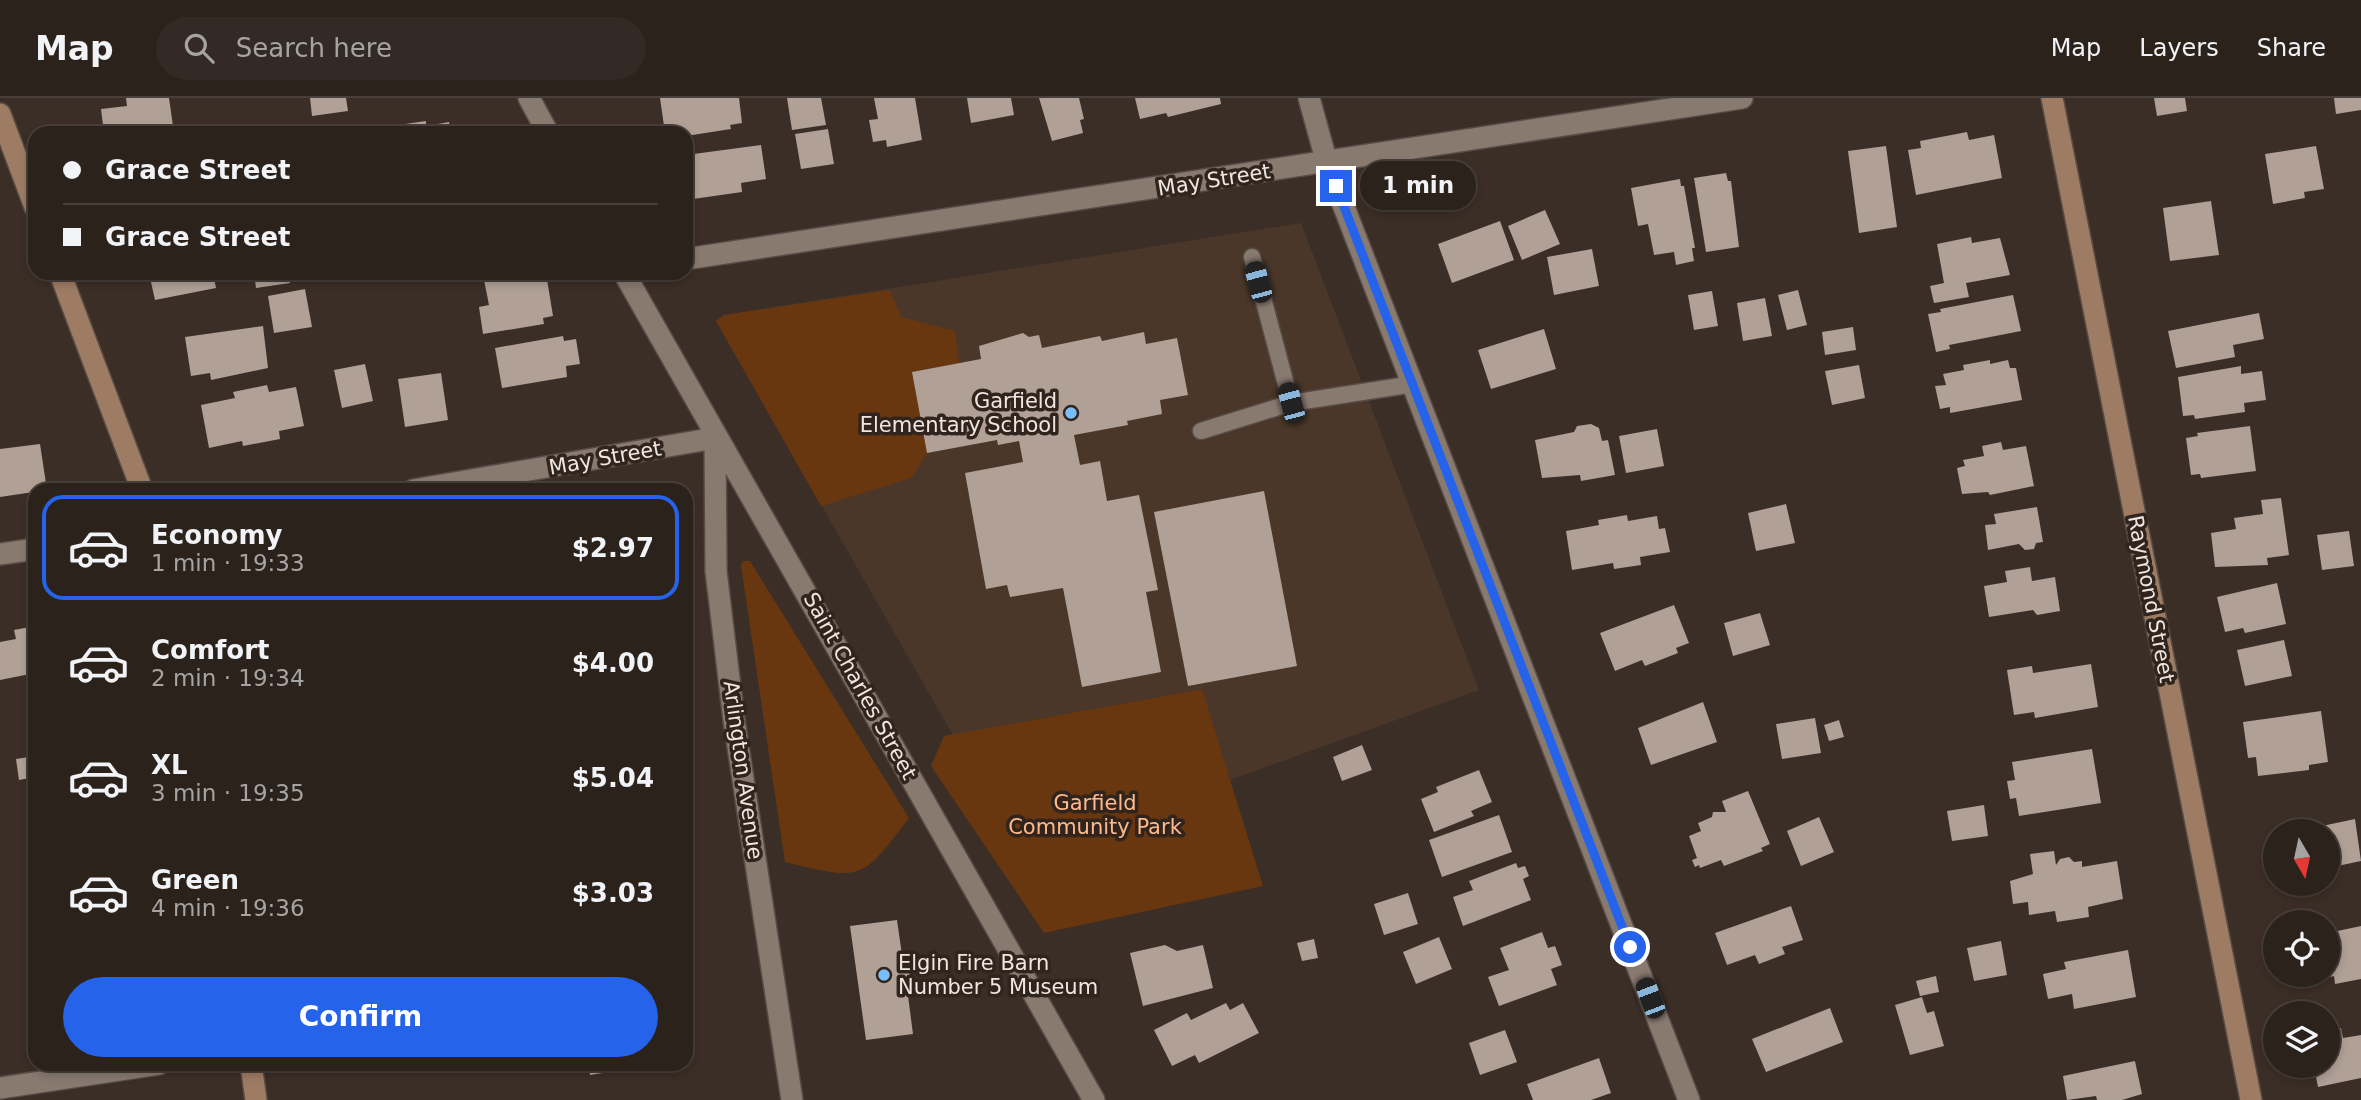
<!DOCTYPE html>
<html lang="en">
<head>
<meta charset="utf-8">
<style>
  body { margin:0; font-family:"DejaVu Sans",sans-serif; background:#342a25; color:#f1f3f6; height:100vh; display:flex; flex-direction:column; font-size:26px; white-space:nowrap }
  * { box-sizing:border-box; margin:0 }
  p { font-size:23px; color:#a6a4a3 }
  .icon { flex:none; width:38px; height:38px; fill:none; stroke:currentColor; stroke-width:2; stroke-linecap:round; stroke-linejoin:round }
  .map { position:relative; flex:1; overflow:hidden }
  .drawer { position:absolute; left:28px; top:385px; width:665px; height:588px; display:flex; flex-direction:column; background:#2c221c; border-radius:21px; box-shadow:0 4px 10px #0003,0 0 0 2px #483f3b }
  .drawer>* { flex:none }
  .guide { position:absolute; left:28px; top:28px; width:665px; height:154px; border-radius:21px; box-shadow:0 4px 10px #0003,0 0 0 2px #483f3b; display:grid; align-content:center; height:154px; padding:0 35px; background:#2c221c }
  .needle { width:46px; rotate:171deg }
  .fabs { position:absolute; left:2263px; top:721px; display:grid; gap:14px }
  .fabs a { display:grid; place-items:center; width:77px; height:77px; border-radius:50%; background:#2c221c; box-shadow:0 4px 10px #0003,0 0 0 2px #483f3b; font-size:35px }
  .end { position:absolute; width:32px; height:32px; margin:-16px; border:9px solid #2563eb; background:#fff; box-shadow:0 0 0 4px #fff }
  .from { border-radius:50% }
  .bubble { position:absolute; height:49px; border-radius:24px; background:#2c221c; box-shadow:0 4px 10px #0003,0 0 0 2px #483f3b; font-size:23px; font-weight:600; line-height:49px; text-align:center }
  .car { position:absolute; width:21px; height:42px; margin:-21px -10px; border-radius:9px; box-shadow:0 0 5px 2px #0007; background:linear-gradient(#222 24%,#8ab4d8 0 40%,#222 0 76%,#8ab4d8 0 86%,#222 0) }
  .guide b { display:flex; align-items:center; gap:24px; height:66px; font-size:26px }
  .guide b+b { border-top:2px solid #483f3b }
  .guide i { width:18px; height:18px; background:#f1f3f6 }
  ul { padding:12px 0 0; list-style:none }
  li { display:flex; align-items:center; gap:21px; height:105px; margin:0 14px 10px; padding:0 21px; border:4px solid transparent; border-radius:21px }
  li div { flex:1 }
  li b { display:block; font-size:26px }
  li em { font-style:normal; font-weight:600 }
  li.active { border-color:#2563eb }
  li>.icon { width:63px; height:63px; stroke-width:1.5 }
  .primary-button { display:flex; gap:14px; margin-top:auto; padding:14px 35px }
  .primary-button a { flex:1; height:80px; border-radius:42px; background:#2563eb; color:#fff; font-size:28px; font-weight:600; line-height:80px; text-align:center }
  header { display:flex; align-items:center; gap:42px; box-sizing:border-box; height:98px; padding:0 35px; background:#2c221c; border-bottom:2px solid #483f3b }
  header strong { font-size:33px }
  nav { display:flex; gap:38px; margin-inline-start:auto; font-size:24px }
  .search { width:490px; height:63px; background:#342a25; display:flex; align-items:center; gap:18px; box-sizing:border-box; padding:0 24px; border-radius:38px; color:#a6a4a3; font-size:26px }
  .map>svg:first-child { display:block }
  .built { fill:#4a372a }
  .green { fill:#68370f }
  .building { fill:#b0a096 }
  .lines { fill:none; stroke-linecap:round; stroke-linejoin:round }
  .lane-casing { stroke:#574c45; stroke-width:19 }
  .street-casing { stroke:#574c45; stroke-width:24 }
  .secondary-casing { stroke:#574c45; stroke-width:24 }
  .lane { stroke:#897a70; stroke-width:16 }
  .street { stroke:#897a70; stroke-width:21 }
  .secondary { stroke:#9e7c64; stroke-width:21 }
  .route { stroke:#2563eb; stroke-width:9 }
  .poi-dot { fill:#78bff7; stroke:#31241c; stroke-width:2.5 }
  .labels { text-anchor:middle; stroke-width:7; stroke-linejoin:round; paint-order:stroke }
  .street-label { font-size:21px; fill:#eee6e0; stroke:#31241c }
  .poi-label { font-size:21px; fill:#eee6e0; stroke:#31241c; text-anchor:end }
  .park-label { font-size:21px; fill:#fdb98b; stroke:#31241c }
</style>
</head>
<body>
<header>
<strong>Map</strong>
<div class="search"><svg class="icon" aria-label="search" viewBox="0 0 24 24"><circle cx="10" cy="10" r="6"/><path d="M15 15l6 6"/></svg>Search here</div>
<nav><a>Map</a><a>Layers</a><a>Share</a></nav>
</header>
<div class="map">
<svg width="2361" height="1002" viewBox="0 0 2361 1002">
  <rect width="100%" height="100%" fill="#3b2e26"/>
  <path class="built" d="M 1301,125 L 1479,592 L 1230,682 L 1201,591 L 953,637 L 716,223 L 724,217 Z"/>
  <path class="green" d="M 890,192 L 901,219 L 955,233 L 959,265 L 912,274 L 927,355 L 911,380 L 821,408 L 716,223 L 724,217 Z
    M 743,463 L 750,463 L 909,720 C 861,783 862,783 785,764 L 741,468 Z
    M 1202,591 L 1263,788 L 1044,835 L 931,668 L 944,638 Z"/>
  <path class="building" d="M 126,0 L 169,0 L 174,35 L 104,35 L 101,11 L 127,8 Z
    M 310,0 L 346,0 L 348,13 L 312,18 Z
    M 660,0 L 739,0 L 742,25 L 730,27 L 731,31 L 686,38 L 686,35 L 665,35 Z
    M 787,0 L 821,0 L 826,27 L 792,32 Z
    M 874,0 L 915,0 L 922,42 L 887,49 L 886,42 L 873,44 L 869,22 L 878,21 Z
    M 967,0 L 1011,0 L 1014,17 L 971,25 Z
    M 1039,0 L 1079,0 L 1084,21 L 1080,22 L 1083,35 L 1052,43 Z
    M 1135,0 L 1220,0 L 1221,6 L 1168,19 L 1166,15 L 1140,21 Z
    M 2154,0 L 2185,0 L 2187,13 L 2157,18 Z
    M 2334,0 L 2361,0 L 2361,12 L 2336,16 Z
    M 426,23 L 426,28 L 449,24 L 451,35 L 391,35 L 399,32 L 398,27 Z
    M 828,31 L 834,66 L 801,71 L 795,36 Z
    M 1967,34 L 1969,42 L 1994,37 L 2002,80 L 1916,97 L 1908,52 L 1921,50 L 1920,43 Z
    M 761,47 L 766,81 L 741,85 L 742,94 L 686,102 L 686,57 Z
    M 1886,48 L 1897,129 L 1859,135 L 1848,53 Z
    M 2316,48 L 2324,91 L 2304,94 L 2305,100 L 2273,106 L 2265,56 Z
    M 1726,75 L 1728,83 L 1731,83 L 1739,149 L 1706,154 L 1694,80 Z
    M 1680,81 L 1681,88 L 1684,88 L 1695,150 L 1692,150 L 1694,163 L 1676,167 L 1674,154 L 1654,157 L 1648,126 L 1638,128 L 1631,90 Z
    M 2211,103 L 2219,157 L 2170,163 L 2163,110 Z
    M 1545,112 L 1560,146 L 1522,162 L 1508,128 Z
    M 1500,123 L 1514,162 L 1452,185 L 1438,146 Z
    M 1971,139 L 1972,145 L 2000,140 L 2010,177 L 1966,185 L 1969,199 L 1934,205 L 1930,188 L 1944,185 L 1937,146 Z
    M 1592,151 L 1599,188 L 1554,197 L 1547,159 Z
    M 149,175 L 213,175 L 216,190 L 155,202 Z
    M 254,175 L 288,175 L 290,185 L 256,190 Z
    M 494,175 L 546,175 L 553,218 L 543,220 L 544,226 L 483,236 L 479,209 L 489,207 L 483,177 Z
    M 305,191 L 312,229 L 274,235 L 268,198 Z
    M 1798,192 L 1807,227 L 1787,232 L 1778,197 Z
    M 1712,193 L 1718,228 L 1694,232 L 1688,197 Z
    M 2013,197 L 2021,233 L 1949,247 L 1950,251 L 1936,254 L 1928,216 L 1941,214 L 1940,211 Z
    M 1765,200 L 1772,238 L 1743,243 L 1737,205 Z
    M 2259,215 L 2264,241 L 2233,247 L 2235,259 L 2176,270 L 2168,233 Z
    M 263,228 L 268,270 L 211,282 L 210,275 L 191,278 L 185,239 Z
    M 1853,229 L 1856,252 L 1825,257 L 1822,234 Z
    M 1544,231 L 1556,271 L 1491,291 L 1478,252 Z
    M 1144,234 L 1146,246 L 1177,240 L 1188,297 L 1160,302 L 1162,316 L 1127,323 L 1128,327 L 1074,337 L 1080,367 L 1100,363 L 1107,403 L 1139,397 L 1158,492 L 1146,494 L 1161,574 L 1082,589 L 1063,490 L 1010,499 L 1007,487 L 986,491 L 965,375 L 1023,364 L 1019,343 L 998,347 L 997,342 L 927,355 L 912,274 L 981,261 L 979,248 L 1023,235 L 1029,239 L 1039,237 L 1042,250 L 1100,238 L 1102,243 Z
    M 563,238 L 564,243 L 576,241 L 580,266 L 566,268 L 567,279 L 502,290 L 495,250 Z
    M 1990,262 L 1990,266 L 2008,262 L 2010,270 L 2016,270 L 2022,302 L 1950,315 L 1950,309 L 1940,311 L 1935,288 L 1946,287 L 1943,276 L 1964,272 L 1963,267 Z
    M 365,266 L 373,303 L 342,310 L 334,272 Z
    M 1859,267 L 1865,300 L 1832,307 L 1825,273 Z
    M 2241,268 L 2241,276 L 2262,273 L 2266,302 L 2244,305 L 2245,314 L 2195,321 L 2194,317 L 2183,318 L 2178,279 Z
    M 441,275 L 448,322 L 405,329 L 398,281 Z
    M 267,287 L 269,294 L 296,289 L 304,328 L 279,333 L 280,341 L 243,348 L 242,343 L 209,350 L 201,307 L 235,300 L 233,294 Z
    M 1591,326 L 1599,330 L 1602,343 L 1608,342 L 1615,377 L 1581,383 L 1580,377 L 1542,380 L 1535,342 L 1574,334 L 1577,328 Z
    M 2250,328 L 2256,373 L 2201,380 L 2200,376 L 2191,377 L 2186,340 L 2198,338 L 2197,335 Z
    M 1657,331 L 1664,368 L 1626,375 L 1619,338 Z
    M 2001,344 L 2003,352 L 2026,348 L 2034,388 L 1990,397 L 1988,394 L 1962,396 L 1957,370 L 1965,368 L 1963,362 L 1984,358 L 1982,348 Z
    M 40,346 L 47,392 L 0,399 L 0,351 Z
    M 1264,393 L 1297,568 L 1188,588 L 1154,414 Z
    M 2281,400 L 2289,457 L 2267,460 L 2268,467 L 2215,469 L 2211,435 L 2236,431 L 2234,420 L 2263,416 L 2261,402 Z
    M 1786,406 L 1795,445 L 1756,453 L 1748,415 Z
    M 2037,409 L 2043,444 L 2036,445 L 2034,451 L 2025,452 L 2019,446 L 1988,452 L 1985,427 L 1996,426 L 1994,416 Z
    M 1627,417 L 1628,423 L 1657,418 L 1659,431 L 1665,430 L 1670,454 L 1640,459 L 1641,467 L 1614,471 L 1613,465 L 1572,472 L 1566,433 L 1599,427 L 1598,422 Z
    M 2349,433 L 2354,468 L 2322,472 L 2317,437 Z
    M 2030,469 L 2032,483 L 2055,479 L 2060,513 L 2037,517 L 2033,512 L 1989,519 L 1984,488 L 2007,484 L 2005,473 Z
    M 2277,485 L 2286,526 L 2245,535 L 2243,530 L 2225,534 L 2217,499 Z
    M 1674,507 L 1689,545 L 1676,550 L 1678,555 L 1645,568 L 1642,562 L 1615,573 L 1600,535 Z
    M 1760,515 L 1770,547 L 1733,558 L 1724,525 Z
    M 35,528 L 35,575 L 0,582 L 0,544 L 16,541 L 14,532 Z
    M 2284,542 L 2292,578 L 2245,588 L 2237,552 Z
    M 2091,566 L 2098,609 L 2035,620 L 2034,614 L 2014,617 L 2007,572 L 2032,568 L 2033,575 Z
    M 1703,604 L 1717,644 L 1651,667 L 1638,630 Z
    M 2321,613 L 2328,664 L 2309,667 L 2309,672 L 2258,678 L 2256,659 L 2248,660 L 2243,624 Z
    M 1815,620 L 1821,655 L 1782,661 L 1776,626 Z
    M 1839,622 L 1844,639 L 1829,643 L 1824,627 Z
    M 1362,647 L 1372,672 L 1342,683 L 1333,659 Z
    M 2092,651 L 2101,705 L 2019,718 L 2016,700 L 2010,701 L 2007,683 L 2015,682 L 2012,664 Z
    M 35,658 L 35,679 L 19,682 L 16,661 Z
    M 1479,672 L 1492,704 L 1471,713 L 1474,718 L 1434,734 L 1421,701 L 1438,694 L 1436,689 Z
    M 1748,693 L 1770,746 L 1761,750 L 1763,753 L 1724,768 L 1721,762 L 1700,770 L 1699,767 L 1695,769 L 1692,762 L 1697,760 L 1689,738 L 1701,733 L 1698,725 L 1712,719 L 1713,714 L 1726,714 L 1722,703 Z
    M 1984,707 L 1988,738 L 1952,743 L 1947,713 Z
    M 1499,717 L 1512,754 L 1442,779 L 1429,742 Z
    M 1819,719 L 1834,754 L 1801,768 L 1787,733 Z
    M 2355,721 L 2361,763 L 2328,770 L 2328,733 L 2303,732 Z
    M 2054,753 L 2056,767 L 2060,761 L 2069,759 L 2074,764 L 2082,763 L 2082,769 L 2117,763 L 2123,801 L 2088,809 L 2089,819 L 2057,824 L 2055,813 L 2029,817 L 2028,804 L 2013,806 L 2010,783 L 2033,776 L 2030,756 Z
    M 1516,765 L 1518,770 L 1525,768 L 1529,778 L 1523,781 L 1531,802 L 1463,828 L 1453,799 L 1473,792 L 1469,783 Z
    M 1408,795 L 1418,826 L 1384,837 L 1374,806 Z
    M 1791,808 L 1803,842 L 1782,849 L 1785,856 L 1759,866 L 1755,857 L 1727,867 L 1715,835 Z
    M 897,822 L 903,864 L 909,869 L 911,886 L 907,890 L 913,936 L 866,942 L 850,828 Z
    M 2361,828 L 2361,881 L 2335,886 L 2334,878 L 2326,880 L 2326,877 L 2328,835 Z
    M 1542,834 L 1548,850 L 1555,848 L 1562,867 L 1551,871 L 1557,887 L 1499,908 L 1488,879 L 1509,872 L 1500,850 Z
    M 1439,839 L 1452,871 L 1416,886 L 1403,854 Z
    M 1314,841 L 1318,860 L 1302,863 L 1297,845 Z
    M 2001,843 L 2007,877 L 1974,883 L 1967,850 Z
    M 1165,847 L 1177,853 L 1203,847 L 1213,890 L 1143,908 L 1130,855 Z
    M 2128,852 L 2136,899 L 2074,911 L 2072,896 L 2048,901 L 2043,876 L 2066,871 L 2064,864 Z
    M 1936,878 L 1939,894 L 1920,898 L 1916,883 Z
    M 686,893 L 688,893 L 695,936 L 686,937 Z
    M 1922,899 L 1927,915 L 1934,913 L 1944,948 L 1910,957 L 1895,907 Z
    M 1226,905 L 1230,912 L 1243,905 L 1259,935 L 1199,965 L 1195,957 L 1172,968 L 1154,932 L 1187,915 L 1191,922 Z
    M 1830,910 L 1843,944 L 1766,974 L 1752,941 Z
    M 2341,930 L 2343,940 L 2361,937 L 2361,980 L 2318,989 L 2315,974 L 2323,973 L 2322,968 L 2328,968 L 2328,933 Z
    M 1505,932 L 1517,964 L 1480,977 L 1469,945 Z
    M 1599,960 L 1611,995 L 1591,1002 L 1533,1002 L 1527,986 Z
    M 2135,963 L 2142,996 L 2122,1002 L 2097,1002 L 2096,998 L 2067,1002 L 2063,978 Z
    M 589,966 L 621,966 L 622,972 L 590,977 Z"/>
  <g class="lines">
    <g class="lane-casing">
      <path id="lane" d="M 1252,159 L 1291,305
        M 1201,333 L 1291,305 L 1414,286"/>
    </g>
    <g class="street-casing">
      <path id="street" d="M 529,0 L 548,35
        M 1309,0 L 1327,65 L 1689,1002
        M 686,161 L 1742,0
        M 624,175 L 1094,1002
        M 413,392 L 715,340 L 716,473 L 734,622 L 792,1002
        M 0,456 L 35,451
        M 0,990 L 159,966"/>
    </g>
    <g class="secondary-casing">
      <path id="secondary" d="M 2052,0 L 2251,1002
        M 0,16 L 35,109
        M 60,175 L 142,392
        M 251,966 L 256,1002"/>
    </g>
    <use href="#lane" class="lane"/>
    <use href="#street" class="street"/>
    <use href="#secondary" class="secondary"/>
  </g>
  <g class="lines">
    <path class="route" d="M 1336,88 L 1630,849"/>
  </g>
  <g class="poi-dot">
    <circle cx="1071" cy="315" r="7"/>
    <circle cx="884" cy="877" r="7"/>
  </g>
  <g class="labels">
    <g class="street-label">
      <text transform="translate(1214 82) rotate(-9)" y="7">May Street</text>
      <text transform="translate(605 360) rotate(-10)" y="7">May Street</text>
      <text transform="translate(2151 501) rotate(79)" y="7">Raymond Street</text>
      <text transform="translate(860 588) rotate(61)" y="7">Saint Charles Street</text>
      <text transform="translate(743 672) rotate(82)" y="7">Arlington Avenue</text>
    </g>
    <g class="poi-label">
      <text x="1057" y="310">Garfield<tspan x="1057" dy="24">Elementary School</tspan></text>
      <text x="898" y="872" text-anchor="start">Elgin Fire Barn<tspan x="898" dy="24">Number 5 Museum</tspan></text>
    </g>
    <g class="park-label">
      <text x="1095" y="712">Garfield<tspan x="1095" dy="24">Community Park</tspan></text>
    </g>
  </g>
</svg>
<div class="fabs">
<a><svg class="needle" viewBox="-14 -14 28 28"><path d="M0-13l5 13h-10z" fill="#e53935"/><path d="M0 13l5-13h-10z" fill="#a6a4a3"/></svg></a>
<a><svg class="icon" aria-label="locate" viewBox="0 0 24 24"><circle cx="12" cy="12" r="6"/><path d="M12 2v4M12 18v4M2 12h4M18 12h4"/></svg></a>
<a><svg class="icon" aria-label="layers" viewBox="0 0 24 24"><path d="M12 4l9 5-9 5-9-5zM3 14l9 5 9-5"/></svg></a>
</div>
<i class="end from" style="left:1630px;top:849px"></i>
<i class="end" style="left:1336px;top:88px"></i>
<div class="bubble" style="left:1360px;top:63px;width:116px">1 min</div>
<i class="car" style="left:1258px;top:184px;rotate:345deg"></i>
<i class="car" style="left:1291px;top:305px;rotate:345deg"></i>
<i class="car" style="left:1650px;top:900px;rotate:339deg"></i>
<div class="guide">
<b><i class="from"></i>Grace Street</b>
<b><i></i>Grace Street</b>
</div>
<section class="drawer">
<ul>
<li class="active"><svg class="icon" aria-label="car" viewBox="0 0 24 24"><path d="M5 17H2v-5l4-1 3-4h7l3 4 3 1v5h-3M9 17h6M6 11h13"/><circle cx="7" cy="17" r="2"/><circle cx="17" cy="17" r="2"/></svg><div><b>Economy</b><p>1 min · 19:33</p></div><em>$2.97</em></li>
<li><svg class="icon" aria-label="car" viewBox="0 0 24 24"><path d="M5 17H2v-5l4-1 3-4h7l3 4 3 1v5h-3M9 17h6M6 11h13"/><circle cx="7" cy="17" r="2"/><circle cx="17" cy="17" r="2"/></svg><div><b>Comfort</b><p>2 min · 19:34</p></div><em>$4.00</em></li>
<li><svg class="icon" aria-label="car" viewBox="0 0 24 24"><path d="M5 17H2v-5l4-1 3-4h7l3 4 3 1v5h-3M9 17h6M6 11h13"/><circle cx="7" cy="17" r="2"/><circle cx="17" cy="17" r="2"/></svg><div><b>XL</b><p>3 min · 19:35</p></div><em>$5.04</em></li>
<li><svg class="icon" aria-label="car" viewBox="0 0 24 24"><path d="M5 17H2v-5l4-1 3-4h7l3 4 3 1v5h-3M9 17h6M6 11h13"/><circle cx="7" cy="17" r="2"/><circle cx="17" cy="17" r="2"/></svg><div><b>Green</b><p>4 min · 19:36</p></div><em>$3.03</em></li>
</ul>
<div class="primary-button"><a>Confirm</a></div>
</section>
</div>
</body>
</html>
